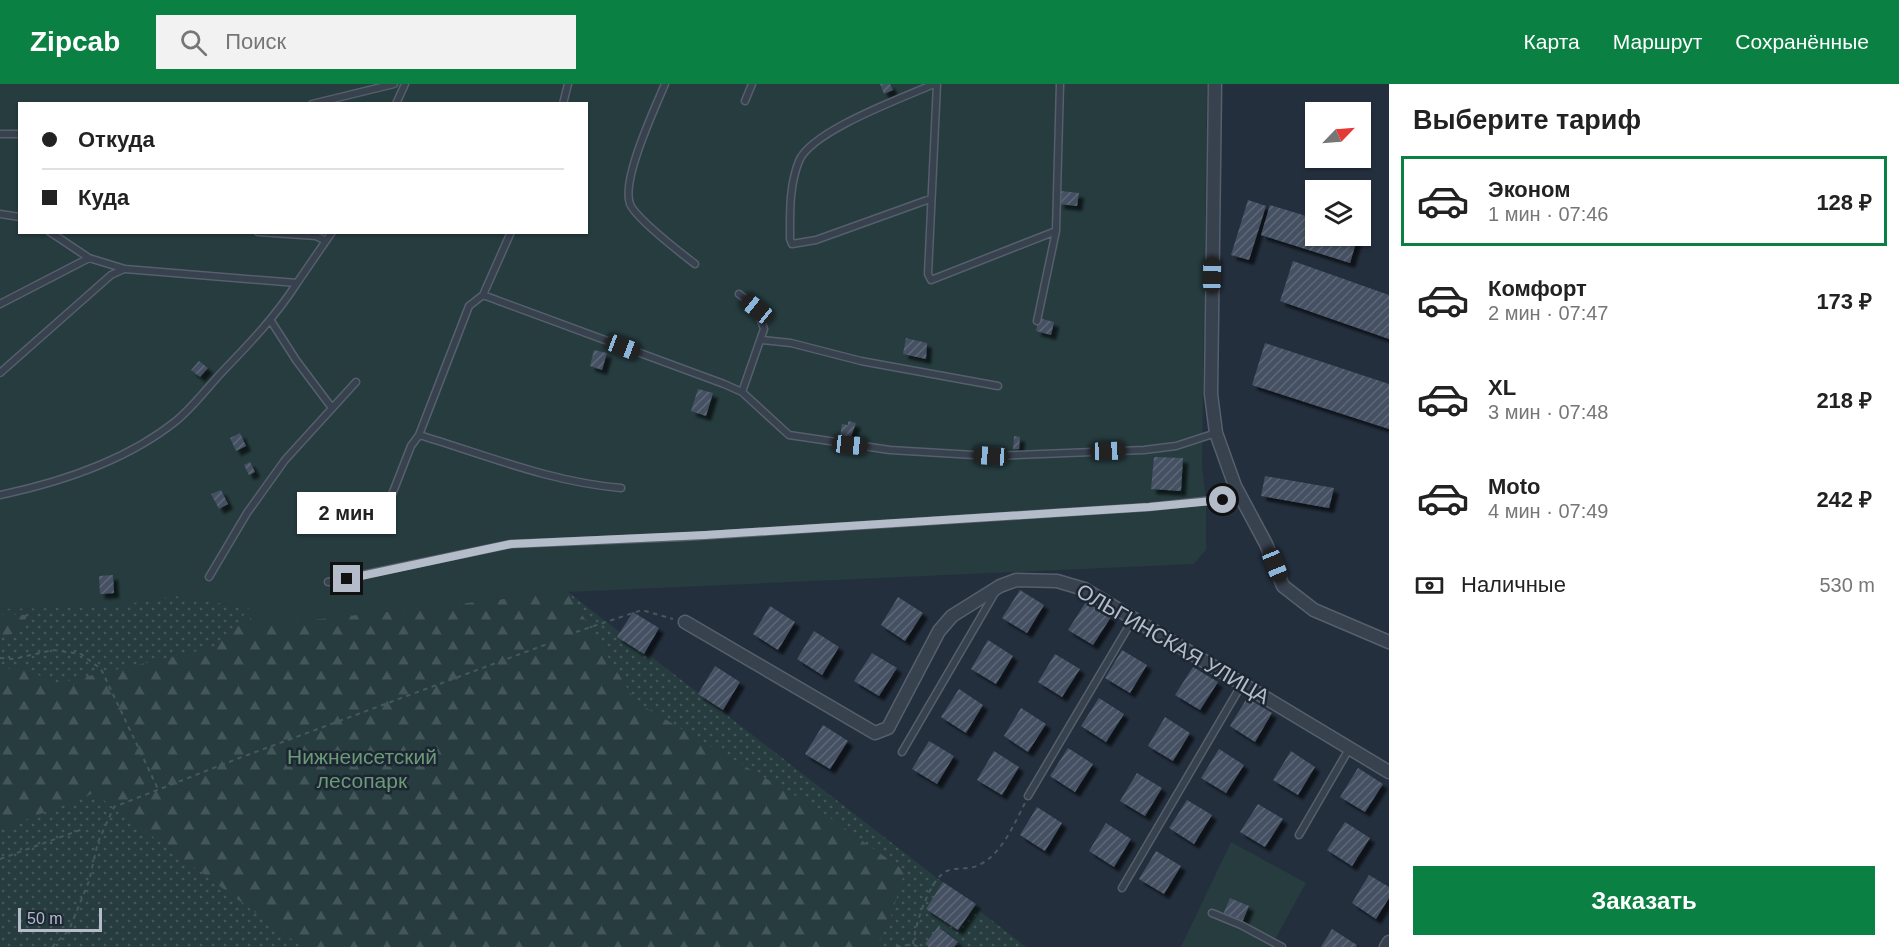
<!DOCTYPE html>
<html lang="ru">
<head>
<meta charset="utf-8">
<style>
  body { margin:0; font-family:Arial,sans-serif; background:#f2f2f2; color:#222; height:100vh; display:flex; flex-direction:column; font-size:22px; white-space:nowrap }
  * { box-sizing:border-box; margin:0 }
  p { font-size:20px; color:#767676 }
  .icon { flex:none; width:33px; height:33px; fill:none; stroke:currentColor; stroke-width:2; stroke-linecap:round; stroke-linejoin:round }
  .map { position:relative; flex:1; overflow:hidden }
  .drawer { display:flex; flex-direction:column; background:#fff; width:510px }
  .drawer>* { flex:none }
  .banner { position:absolute; left:18px; top:18px; width:570px; height:132px; border-radius:0px; box-shadow:0 2px 4px #0004; display:grid; align-content:center; height:132px; padding:0 24px; background:#fff }
  .needle { width:39px; rotate:65deg }
  .fabs { position:absolute; left:1305px; top:18px; display:grid; gap:12px }
  .fabs a { display:grid; place-items:center; width:66px; height:66px; border-radius:0px; background:#fff; box-shadow:0 2px 4px #0004; font-size:30px }
  .scale { position:absolute; left:18px; bottom:15px; width:84px; box-sizing:border-box; padding-left:6px; border:3px solid #b4bcc9; border-top:0; font-size:16px; line-height:21px; white-space:nowrap; color:#b4bcc9; -webkit-text-stroke:4px #1d2633; paint-order:stroke }
  .end { position:absolute; width:27px; height:27px; margin:-14px; border:8px solid #b4bcc9; background:#111; box-shadow:0 0 0 3px #111 }
  .from { border-radius:50% }
  .bubble { position:absolute; height:42px; border-radius:0px; background:#fff; box-shadow:0 2px 4px #0004; font-size:20px; font-weight:600; line-height:42px; text-align:center }
  .car { position:absolute; width:18px; height:36px; margin:-18px -9px; border-radius:8px; box-shadow:0 0 4px 2px #0007; background:linear-gradient(#222 24%,#8ab4d8 0 40%,#222 0 76%,#8ab4d8 0 86%,#222 0) }
  .banner b { display:flex; align-items:center; gap:21px; height:57px; font-size:22px }
  .banner b+b { border-top:2px solid #e0e0e0 }
  .banner i { width:15px; height:15px; background:#222 }
  ul { padding:0; list-style:none }
  li { display:flex; align-items:center; gap:18px; height:90px; margin:0 12px 9px; padding:0 12px; border:3px solid transparent; border-radius:0px }
  li div { flex:1 }
  li b { display:block; font-size:22px }
  li em { font-style:normal; font-weight:600 }
  li.current { border-color:#0b8043 }
  li>.icon { width:54px; height:54px; stroke-width:1.5 }
  h2 { padding:0 24px; font-size:27px; line-height:72px }
  .pay { display:flex; align-items:center; gap:15px; height:66px; padding:0 24px; font-size:22px }
  .pay p { margin-inline-start:auto }
  .cta { display:flex; gap:12px; margin-top:auto; padding:12px 24px }
  .cta a { flex:1; height:69px; border-radius:0px; background:#0b8043; color:#fff; font-size:24px; font-weight:600; line-height:69px; text-align:center }
  header { display:flex; align-items:center; gap:36px; box-sizing:border-box; height:84px; padding:0 30px; background:#0b8043; color:#fff }
  header strong { font-size:28px }
  nav { display:flex; gap:33px; margin-inline-start:auto; font-size:21px }
  .search { width:420px; height:54px; background:#f2f2f2; display:flex; align-items:center; gap:15px; box-sizing:border-box; padding:0 21px; border-radius:0px; color:#767676; font-size:22px }
  main { display:flex; flex:1; min-height:0 }
  .map>svg:first-child { display:block }
  .grass { fill:url(#grass-dots) }
  .forest { fill:url(#forest-firs) }
  .garden { fill:#263c3f; fill-rule:evenodd }
  .building { fill:url(#building-hatch); filter:url(#shadow) }
  .lines { fill:none; stroke-linecap:round; stroke-linejoin:round }
  .lane-casing { stroke:#565f6c; stroke-width:9 }
  .street-casing { stroke:#565f6c; stroke-width:15 }
  .path { stroke:#44595c; stroke-width:2; stroke-dasharray:4.5 4.5; stroke-linecap:butt }
  .lane { stroke:#38414e; stroke-width:6 }
  .street { stroke:#38414e; stroke-width:12 }
  .route { stroke:#b4bcc9; stroke-width:8 }
  .labels { text-anchor:middle; stroke-width:5; stroke-linejoin:round; paint-order:stroke }
  .street-label { font-size:21px; fill:#b4bcc9; stroke:#1d2633 }
  .park-label { font-size:21px; fill:#6b9a76; stroke:#1d2633 }
</style>
</head>
<body>
<header>
<strong>Zipcab</strong>
<div class="search"><svg class="icon" aria-label="search" viewBox="0 0 24 24"><circle cx="10" cy="10" r="6"/><path d="M15 15l6 6"/></svg>Поиск</div>
<nav><a>Карта</a><a>Маршрут</a><a>Сохранённые</a></nav>
</header>
<main>
<div class="map">
<svg width="1389" height="863" viewBox="0 0 1389 863">
  <defs>
    <pattern id="grass-dots" width="8" height="8" patternUnits="userSpaceOnUse" patternTransform="scale(1.5)"><rect width="8" height="8" fill="#263c3f"/><path d="M2 2h.1M6 6h.1" fill="none" stroke="#435659" stroke-width="1.8" stroke-linecap="round"/></pattern>
    <pattern id="forest-firs" width="22" height="20" patternUnits="userSpaceOnUse" patternTransform="scale(1.5)"><rect width="22" height="20" fill="#263c3f"/><path d="M5 1l3.5 6h-7zM16 11l3.5 6h-7z" fill="#435659"/></pattern>
    <pattern id="building-hatch" width="6" height="6" patternUnits="userSpaceOnUse" patternTransform="scale(1.5)"><rect width="6" height="6" fill="#455162"/><path d="M-1 1l2-2M0 6l6-6M5 7l2-2" fill="none" stroke="#5d6877"/></pattern>
    <filter id="shadow"><feDropShadow dx="5" dy="5" stdDeviation="1.5" flood-color="#0009"/></filter>
  </defs>
  <rect width="100%" height="100%" fill="#242f3e"/>
  <path class="grass" d="M 0,505 L 568,508 L 1026,863 L 0,863 Z"/>
  <path class="forest" d="M 568,508 L 636,618 L 816,724 L 905,787 L 890,835 L 876,863 L 302,863 L 94,709 L 0,746 L 0,587 L 21,581 L 54,600 L 215,563 L 231,548 L 249,524 L 253,542 Z
    M 0,530 L 27,531 L 22,547 L 0,554 Z"/>
  <path class="garden" d="M 0,0 L 1207,0 L 1202,380 L 1206,418 L 1206,466 L 1194,480 L 568,508 L 253,542 L 249,524 L 175,512 L 109,523 L 0,525 ZM 20,20 L 586,20 L 586,148 L 20,148 Z
    M 1231,758 L 1306,799 L 1272,861 L 1273,863 L 1181,863 Z"/>
  <path class="building" d="M 880,0 L 890,0 L 893,6 L 884,10 Z
    M 1061,107 L 1079,109 L 1077,122 L 1059,120 Z
    M 1248,116 L 1266,122 L 1249,176 L 1231,171 Z
    M 1270,121 L 1316,135 L 1316,152 L 1358,152 L 1350,179 L 1261,151 Z
    M 1293,177 L 1389,211 L 1389,255 L 1280,217 Z
    M 1039,234 L 1054,238 L 1051,251 L 1036,247 Z
    M 906,254 L 927,259 L 926,275 L 903,270 Z
    M 1265,259 L 1389,300 L 1389,345 L 1252,301 Z
    M 594,266 L 607,269 L 602,286 L 590,282 Z
    M 199,277 L 208,284 L 200,293 L 191,286 Z
    M 698,305 L 713,309 L 706,332 L 691,327 Z
    M 848,337 L 856,339 L 850,355 L 840,353 L 842,340 L 848,341 Z
    M 240,349 L 246,362 L 236,367 L 230,354 Z
    M 1014,352 L 1020,353 L 1019,365 L 1013,365 Z
    M 1154,373 L 1183,374 L 1181,407 L 1151,405 Z
    M 250,378 L 255,388 L 249,391 L 244,381 Z
    M 1265,392 L 1334,404 L 1329,424 L 1261,412 Z
    M 221,406 L 228,420 L 219,425 L 211,410 Z
    M 113,491 L 114,509 L 100,510 L 99,492 Z
    M 1020,506 L 1044,521 L 1027,549 L 1002,534 Z
    M 898,513 L 923,529 L 905,557 L 881,541 Z
    M 1086,518 L 1111,533 L 1093,561 L 1068,546 Z
    M 770,522 L 795,538 L 778,566 L 753,550 Z
    M 633,528 L 659,544 L 644,570 L 617,553 Z
    M 814,547 L 839,563 L 822,591 L 797,575 Z
    M 988,556 L 1013,572 L 996,600 L 971,585 Z
    M 1122,566 L 1147,581 L 1130,609 L 1105,594 Z
    M 872,569 L 897,584 L 879,612 L 854,597 Z
    M 1055,570 L 1080,585 L 1062,613 L 1038,598 Z
    M 715,582 L 740,598 L 723,626 L 698,610 Z
    M 1193,583 L 1218,598 L 1200,626 L 1175,611 Z
    M 959,605 L 983,621 L 966,649 L 941,633 Z
    M 1099,614 L 1124,630 L 1106,658 L 1081,642 Z
    M 1247,614 L 1272,629 L 1255,658 L 1230,642 Z
    M 1021,624 L 1046,640 L 1028,668 L 1004,652 Z
    M 1165,633 L 1190,649 L 1173,677 L 1148,662 Z
    M 823,641 L 848,657 L 830,685 L 805,670 Z
    M 929,657 L 954,672 L 937,700 L 912,685 Z
    M 1068,664 L 1093,680 L 1075,708 L 1050,692 Z
    M 1219,665 L 1244,681 L 1226,709 L 1201,694 Z
    M 994,667 L 1019,683 L 1002,711 L 977,696 Z
    M 1291,667 L 1315,683 L 1298,711 L 1273,696 Z
    M 1358,684 L 1383,700 L 1365,728 L 1340,713 Z
    M 1137,689 L 1162,704 L 1145,732 L 1120,717 Z
    M 1187,716 L 1212,731 L 1194,760 L 1169,744 Z
    M 1258,720 L 1283,735 L 1265,763 L 1240,748 Z
    M 1037,723 L 1062,739 L 1045,767 L 1020,751 Z
    M 1345,738 L 1370,754 L 1352,782 L 1327,766 Z
    M 1106,739 L 1131,755 L 1114,783 L 1089,767 Z
    M 1156,767 L 1181,782 L 1164,810 L 1139,795 Z
    M 1369,791 L 1389,803 L 1389,814 L 1376,835 L 1352,819 Z
    M 943,798 L 976,820 L 958,846 L 926,825 Z
    M 1230,814 L 1249,822 L 1241,841 L 1222,833 Z
    M 938,843 L 958,858 L 954,863 L 929,863 L 925,860 Z
    M 1332,845 L 1357,861 L 1356,863 L 1321,863 Z"/>
  <g class="lines">
    <g class="lane-casing">
      <path id="lane" d="M 665,0 C 655,24 621,96 630,120 C 636,135 681,169 695,180
        M 937,0 L 928,190 L 931,196 L 1056,147
        M 745,17 L 752,0
        M 312,20 L 394,0
        M 396,20 L 405,0
        M 563,20 L 568,0
        M 0,50 L 20,50
        M 930,115 L 816,156 L 792,160 L 790,155 C 790,129 789,102 799,77 C 811,47 902,14 934,0
        M 0,130 L 20,133
        M 50,148 L 89,174 L 125,185 L 297,199 L 332,148
        M 258,148 L 316,152 L 326,157
        M 739,210 L 757,224 L 764,245 L 742,308
        M 483,211 L 724,300 L 742,308 L 789,351 L 890,366 L 991,372 L 1144,366 L 1176,362 L 1216,349
        M 0,220 L 89,174
        M 271,237 L 296,276 L 332,324
        M 1037,237 L 1056,147 L 1060,0
        M 762,256 L 791,259 L 861,277 L 998,302
        M 0,289 L 111,191 L 124,185
        M 419,351 C 486,371 550,398 621,404
        M 0,411 C 62,398 126,377 176,337 C 193,323 208,303 223,287 C 250,259 276,232 297,199
        M 391,413 L 411,362 L 419,351 L 469,222 L 483,211 L 511,148
        M 209,493 L 247,429 L 285,376 L 356,298
        M 328,498 L 511,460 L 682,453 L 1149,423 L 1240,413
        M 902,668 L 996,507
        M 1028,712 L 1133,535
        M 1299,751 L 1349,665
        M 1122,804 L 1242,600
        M 1212,829 L 1241,841 L 1282,863"/>
    </g>
    <g class="street-casing">
      <path id="street" d="M 1215,0 L 1211,310 L 1216,349 L 1235,402 L 1266,460 L 1283,502 L 1314,526 L 1389,558
        M 685,538 L 875,649 L 888,644 L 939,547 L 952,532 L 1000,502 L 1016,496 L 1057,497 L 1084,505 L 1389,688
        M 1386,863 L 1389,858"/>
    </g>
    <path class="path" d="M 576,548 L 642,526 L 673,535
      M 0,574 L 14,575 L 53,566 L 81,570 L 101,585 L 158,705
      M 0,775 L 83,745
      M 913,860 C 915,842 929,795 947,787 C 956,783 969,786 979,781 C 1002,770 1014,740 1025,719
      M 52,863 L 69,846 L 89,797 L 98,758 L 114,723 L 234,676 L 550,559
      M 896,863 L 913,860 L 918,863"/>
    <use href="#lane" class="lane"/>
    <use href="#street" class="street"/>
  </g>
  <g class="lines">
    <path class="route" d="M 347,495 L 511,460 L 705,451 L 1149,423 L 1223,416"/>
  </g>
  <g class="labels">
    <g class="street-label">
      <text transform="translate(1173 560) rotate(30)" y="7">ОЛЬГИНСКАЯ УЛИЦА</text>
    </g>
    <g class="park-label">
      <text x="362" y="680">Нижнеисетский<tspan x="362" dy="24">лесопарк</tspan></text>
    </g>
  </g>
</svg>
<div class="fabs">
<a><svg class="needle" viewBox="-14 -14 28 28"><path d="M0-13l5 13h-10z" fill="#e53935"/><path d="M0 13l5-13h-10z" fill="#767676"/></svg></a>
<a><svg class="icon" aria-label="layers" viewBox="0 0 24 24"><path d="M12 4l9 5-9 5-9-5zM3 14l9 5 9-5"/></svg></a>
</div>
<div class="scale">50 m</div>
<i class="end from" style="left:1223px;top:416px"></i>
<i class="end" style="left:347px;top:495px"></i>
<div class="bubble" style="left:297px;top:408px;width:99px">2 мин</div>
<i class="car" style="left:1212px;top:191px;rotate:1deg"></i>
<i class="car" style="left:757px;top:225px;rotate:309deg"></i>
<i class="car" style="left:623px;top:263px;rotate:111deg"></i>
<i class="car" style="left:850px;top:361px;rotate:96deg"></i>
<i class="car" style="left:1108px;top:367px;rotate:88deg"></i>
<i class="car" style="left:991px;top:372px;rotate:274deg"></i>
<i class="car" style="left:1275px;top:481px;rotate:158deg"></i>
<div class="banner">
<b><i class="from"></i>Откуда</b>
<b><i></i>Куда</b>
</div>
</div>
<section class="drawer">
<h2>Выберите тариф</h2>
<ul>
<li class="current"><svg class="icon" aria-label="car" viewBox="0 0 24 24"><path d="M5 17H2v-5l4-1 3-4h7l3 4 3 1v5h-3M9 17h6M6 11h13"/><circle cx="7" cy="17" r="2"/><circle cx="17" cy="17" r="2"/></svg><div><b>Эконом</b><p>1 мин · 07:46</p></div><em>128 ₽</em></li>
<li><svg class="icon" aria-label="car" viewBox="0 0 24 24"><path d="M5 17H2v-5l4-1 3-4h7l3 4 3 1v5h-3M9 17h6M6 11h13"/><circle cx="7" cy="17" r="2"/><circle cx="17" cy="17" r="2"/></svg><div><b>Комфорт</b><p>2 мин · 07:47</p></div><em>173 ₽</em></li>
<li><svg class="icon" aria-label="car" viewBox="0 0 24 24"><path d="M5 17H2v-5l4-1 3-4h7l3 4 3 1v5h-3M9 17h6M6 11h13"/><circle cx="7" cy="17" r="2"/><circle cx="17" cy="17" r="2"/></svg><div><b>XL</b><p>3 мин · 07:48</p></div><em>218 ₽</em></li>
<li><svg class="icon" aria-label="car" viewBox="0 0 24 24"><path d="M5 17H2v-5l4-1 3-4h7l3 4 3 1v5h-3M9 17h6M6 11h13"/><circle cx="7" cy="17" r="2"/><circle cx="17" cy="17" r="2"/></svg><div><b>Moto</b><p>4 мин · 07:49</p></div><em>242 ₽</em></li>
</ul>
<div class="pay"><svg class="icon" aria-label="cash" viewBox="0 0 24 24"><path d="M3 7h18v10H3z"/><circle cx="12" cy="12" r="2"/></svg>Наличные<p>530 m</p></div>
<div class="cta"><a>Заказать</a></div>
</section>
</main>
</body>
</html>
